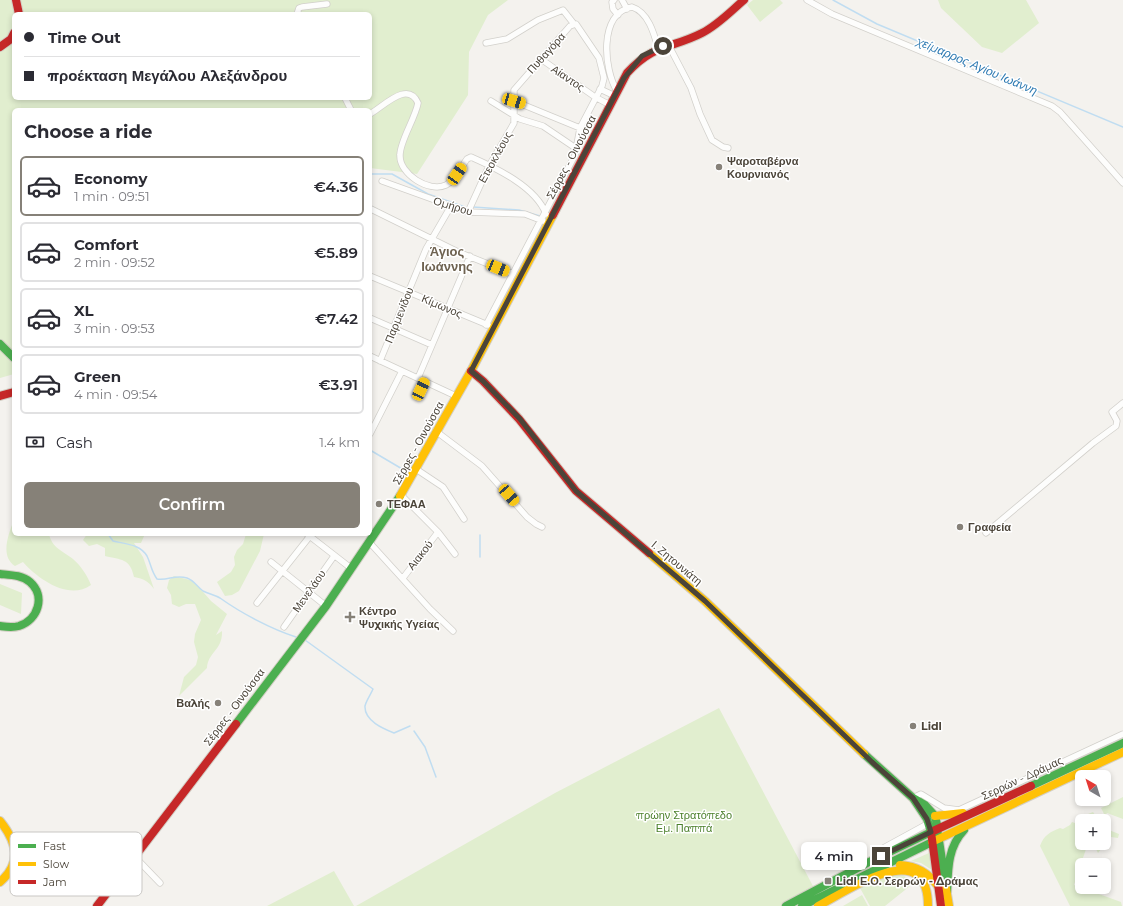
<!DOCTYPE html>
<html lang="en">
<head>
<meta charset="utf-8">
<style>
  body { margin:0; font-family:Montserrat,sans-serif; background:#f2f2f3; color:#2b2b33; height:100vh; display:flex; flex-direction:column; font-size:15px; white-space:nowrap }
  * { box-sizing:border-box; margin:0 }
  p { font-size:13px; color:#7c7c81 }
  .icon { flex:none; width:22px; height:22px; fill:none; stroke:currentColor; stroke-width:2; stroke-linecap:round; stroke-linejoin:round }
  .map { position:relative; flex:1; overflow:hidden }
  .drawer { position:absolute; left:12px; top:108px; width:360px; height:428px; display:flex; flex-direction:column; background:#fff; border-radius:6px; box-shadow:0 2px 6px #0003 }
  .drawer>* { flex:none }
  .banner { position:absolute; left:12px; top:12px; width:360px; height:88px; border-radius:6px; box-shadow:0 2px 6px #0003; display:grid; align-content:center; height:88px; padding:0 12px; background:#fff }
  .needle { width:26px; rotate:321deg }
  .buttons { position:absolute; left:1075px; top:770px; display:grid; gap:8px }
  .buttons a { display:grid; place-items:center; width:36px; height:36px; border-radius:6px; background:#fff; box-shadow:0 2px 6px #0003; font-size:20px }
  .end { position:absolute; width:18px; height:18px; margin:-9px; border:5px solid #4b4439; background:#fff; box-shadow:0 0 0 2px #fff }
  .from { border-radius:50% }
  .bubble { position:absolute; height:28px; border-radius:6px; background:#fff; box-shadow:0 2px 6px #0003; font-size:13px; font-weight:600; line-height:28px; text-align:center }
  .car { position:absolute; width:12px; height:24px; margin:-12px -6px; border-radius:5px; box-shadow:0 0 3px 1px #0007; background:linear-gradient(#f5c518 24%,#345 0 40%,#f5c518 0 76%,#345 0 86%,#f5c518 0) }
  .banner b { display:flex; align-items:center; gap:14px; height:38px; font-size:15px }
  .banner b+b { border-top:1px solid #e1e1e2 }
  .banner i { width:10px; height:10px; background:#2b2b33 }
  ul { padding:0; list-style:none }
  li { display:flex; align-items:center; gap:12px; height:60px; margin:0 8px 6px; padding:0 4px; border:2px solid #e1e1e2; border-radius:6px }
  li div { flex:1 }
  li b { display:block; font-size:15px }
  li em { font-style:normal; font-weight:600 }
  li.active { border-color:#868178 }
  li>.icon { width:36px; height:36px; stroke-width:1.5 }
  h2 { padding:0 12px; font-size:18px; line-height:48px }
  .pay { display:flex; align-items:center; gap:10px; height:44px; padding:0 12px; font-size:15px }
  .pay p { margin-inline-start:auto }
  .action { display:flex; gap:8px; margin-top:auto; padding:8px 12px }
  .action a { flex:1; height:46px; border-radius:6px; background:#868178; color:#fff; font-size:16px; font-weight:600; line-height:46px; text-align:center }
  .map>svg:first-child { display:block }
  .green { fill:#e1eecf; fill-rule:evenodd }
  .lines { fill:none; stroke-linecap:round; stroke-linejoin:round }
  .stream { stroke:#c0ddf1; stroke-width:1.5 }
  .street-casing { stroke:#d2d0cb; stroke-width:7 }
  .fast-casing { stroke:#d3cfc5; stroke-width:10 }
  .slow-casing { stroke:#d3cfc5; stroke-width:10 }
  .jam-casing { stroke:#d3cfc5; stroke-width:10 }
  .street { stroke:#fdfdfc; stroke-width:5.5 }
  .fast { stroke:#4caf50; stroke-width:8 }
  .slow { stroke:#ffc107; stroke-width:8 }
  .jam { stroke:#c62828; stroke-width:8 }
  .route { stroke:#4b4439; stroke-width:5 }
  .poi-dot { fill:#868178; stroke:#fff; stroke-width:1.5 }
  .labels { text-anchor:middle; stroke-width:3; stroke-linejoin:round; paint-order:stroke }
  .street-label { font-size:11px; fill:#4b4439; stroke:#fff }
  .poi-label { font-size:11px; font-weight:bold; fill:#4b4439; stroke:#fff; text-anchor:start }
  .park-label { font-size:11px; fill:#4a7f2a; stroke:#fff }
  .water-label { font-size:12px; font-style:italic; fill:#2e7ab2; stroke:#fff }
  .quarter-label { font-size:13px; font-weight:bold; fill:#6e6250; stroke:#fff }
  .key { fill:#fff; stroke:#c9c7c4; stroke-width:1 }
  .key-label { font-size:11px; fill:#4b4439 }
</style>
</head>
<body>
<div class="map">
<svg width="1123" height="906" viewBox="0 0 1123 906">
  <rect width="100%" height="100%" fill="#f4f2ee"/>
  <path class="green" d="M 0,0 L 508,0 L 488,15 L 469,52 L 468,95 L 417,174 L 370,168 L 370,110 L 14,110 L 14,374 L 0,378 ZM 14,14 L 370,14 L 370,98 L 14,98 Z
    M 753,0 L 780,0 L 783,3 L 760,22 L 747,5 Z
    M 938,0 L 1026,0 L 1039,23 L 1002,53 L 982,47 L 941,8 Z
    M 14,520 L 14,534 L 49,534 C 52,548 63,551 73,559 C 81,566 87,575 91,585 C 69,601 38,579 23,562 L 15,566 C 0,556 8,535 14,520 Z
    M 87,534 L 145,534 L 141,543 L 134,543 L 143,557 L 154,589 C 148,581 144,579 134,577 C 130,558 121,560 105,556 L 105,548 L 97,544 L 89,546 L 83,540 Z
    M 246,534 L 264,534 L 260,551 L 239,591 L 232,595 L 225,596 L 217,582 L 231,572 L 235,565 L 234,557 L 237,550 L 243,544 Z
    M 174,576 L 190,580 L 197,585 L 211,601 L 227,614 L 216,635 L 222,631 C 223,650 208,652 207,668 L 179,696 L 184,677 L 196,665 L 198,657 L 194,642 L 195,634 L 201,620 L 195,604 L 186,604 L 179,607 L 172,604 L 171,595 L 167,588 L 169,580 Z
    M 0,584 L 22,593 L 21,614 L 0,605 Z
    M 719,708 L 814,888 L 782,906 L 356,906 L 555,793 Z
    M 1123,797 L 1123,819 L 1107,813 L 1105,816 L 1101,808 Z
    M 1093,812 L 1099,821 L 1082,821 L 1083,816 Z
    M 1072,822 L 1075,823 L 1082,836 L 1082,843 L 1086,843 L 1087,846 L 1074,885 L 1121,902 L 1122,906 L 1070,906 L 1040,846 C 1044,835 1050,832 1060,828 L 1063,829 L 1070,825 Z
    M 1104,828 L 1119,834 L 1118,838 L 1111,837 L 1108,845 L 1105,844 L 1098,853 L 1093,843 L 1104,843 Z
    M 929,853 L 932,870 L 921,863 L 911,861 Z
    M 334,871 L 354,906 L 267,906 Z
    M 897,872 L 908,878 L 910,886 L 885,906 L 870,906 L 860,888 Z
    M 862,895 L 868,906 L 843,906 Z"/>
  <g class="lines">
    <path class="stream" d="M 833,0 L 877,24 L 1123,127
      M 370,174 L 392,174 L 428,194 L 465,207
      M 473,207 L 519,210 L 540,216
      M 370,450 L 409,473
      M 108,534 L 113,541 C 125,544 140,544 147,556 C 151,564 151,571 157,579 C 168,581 175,574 187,578 C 195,581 197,587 203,591 C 209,594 215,595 220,598 C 241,613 271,629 296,637
      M 480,557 L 480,535
      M 305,640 L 373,689 C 371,694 366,701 365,706 C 364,721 384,729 394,733 L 410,726
      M 414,731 L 425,747 L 436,777"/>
    <g class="street-casing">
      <path id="street" d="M 614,0 L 612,2 L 613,9 L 618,15
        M 622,0 L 627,9
        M 807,0 L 832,14 L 1052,106 L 1060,112 L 1123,183
        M 297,14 L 299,8 L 302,7 L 327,4
        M 486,43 L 507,39 L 538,20 L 563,10 L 574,24
        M 668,44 L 691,88 L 700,114 L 712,140 L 723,147 L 728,148
        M 541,59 L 595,97 L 610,105
        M 600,89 L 615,96
        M 617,91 C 604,70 598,13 632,7 C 648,12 654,33 658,48
        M 345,98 L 351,110
        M 491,101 L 520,119 L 543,126 L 577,149
        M 514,101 L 580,128
        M 370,114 C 384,106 408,80 418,103 C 415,119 400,141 400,155 C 399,174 429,193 446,185 C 456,180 461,167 467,159 L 471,157 C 496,168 536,187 546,214
        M 382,181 L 468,212 L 525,214 L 543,221
        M 371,209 L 458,252 L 513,274
        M 468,212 L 489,166 L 514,123 L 514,90 L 570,26 L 576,24 L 599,58 L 604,78 L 602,86 L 580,128 L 575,155 L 486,325
        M 370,276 L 488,325
        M 370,318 L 432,345
        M 370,356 L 456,396
        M 380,361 L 426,249 L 451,206
        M 418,378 L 470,256
        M 421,389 L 425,381
        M 437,432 L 482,466 L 527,517 L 536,524 L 542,527
        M 370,434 L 402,371
        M 416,469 L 443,487 L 464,519
        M 401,495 L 438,532 L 455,554
        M 986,533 L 1093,443 L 1116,426 L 1117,421 L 1112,412 L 1123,403
        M 307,534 L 352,569
        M 370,543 L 430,609 L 453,631
        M 271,562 L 326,606
        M 403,578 L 438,532
        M 257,603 L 310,536
        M 284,627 L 334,556
        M 913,798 L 921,794 L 944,808 L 959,810 L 1123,734
        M 876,852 L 929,823
        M 135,857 L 160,883"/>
    </g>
    <g class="fast-casing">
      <path id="fast" d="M 0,344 L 14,358
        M 0,574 C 10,575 22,575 30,582 C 46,596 38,620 19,626 C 12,628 7,627 0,626
        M 236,724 L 326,606 L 400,496
        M 864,754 L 913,798 L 925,805 L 935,816 L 938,829
        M 1031,786 L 1123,743
        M 938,834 L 944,873
        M 947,894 C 948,871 947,848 964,830
        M 786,906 L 869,862 L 931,832 L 927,819 L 913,798
        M 802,906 L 932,842"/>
    </g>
    <g class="slow-casing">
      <path id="slow" d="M 400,496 L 471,371 L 553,215
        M 649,553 L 705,601 L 864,754
        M 935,816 L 963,813
        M 0,821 C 17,842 22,863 0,882
        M 932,842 L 1123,752
        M 900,865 C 917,866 928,873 938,886
        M 946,888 L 949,906
        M 818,906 C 849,890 928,835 928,906"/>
    </g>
    <g class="jam-casing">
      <path id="jam" d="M 16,0 L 19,14
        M 0,47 L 11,39 L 14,33
        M 553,215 L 627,73 C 654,43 671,49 702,33 C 718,25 731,11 744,0
        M 471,371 L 483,381 L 519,419 L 576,491 L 649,553
        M 0,396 L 14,392
        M 97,906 L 236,724
        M 941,906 L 931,832 L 1031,786"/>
    </g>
    <use href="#street" class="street"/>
    <use href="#fast" class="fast"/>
    <use href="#slow" class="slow"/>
    <use href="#jam" class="jam"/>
  </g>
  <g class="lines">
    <path class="route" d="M 663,46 L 642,56 L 624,78 L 471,371 L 483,381 L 520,419 L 576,491 L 705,601 L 872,762 L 913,798 L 927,819 L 931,832 L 881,856"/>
  </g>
  <g class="poi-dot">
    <circle cx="719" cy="167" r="4"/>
    <circle cx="379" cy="504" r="4"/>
    <circle cx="960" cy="527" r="4"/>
    <path d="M348 611h4v4h4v4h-4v4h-4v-4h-4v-4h4z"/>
    <circle cx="218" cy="703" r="4"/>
    <circle cx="913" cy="726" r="4"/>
    <rect x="824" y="877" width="8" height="8" rx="2"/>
  </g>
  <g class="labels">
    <g class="street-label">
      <text transform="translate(546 53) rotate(-48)" y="4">Πυθαγόρα</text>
      <text transform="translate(568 78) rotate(34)" y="4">Αίαντος</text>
      <text transform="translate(495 157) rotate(-61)" y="4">Ετεοκλέους</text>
      <text transform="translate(571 157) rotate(-62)" y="4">Σέρρες - Οινούσσα</text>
      <text transform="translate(453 206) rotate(17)" y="4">Ομήρου</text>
      <text transform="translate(442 306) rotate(23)" y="4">Κίμωνος</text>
      <text transform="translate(399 315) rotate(-68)" y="4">Παρμενίδου</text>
      <text transform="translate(418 443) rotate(-61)" y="4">Σέρρες - Οινούσσα</text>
      <text transform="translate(420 555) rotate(-52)" y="4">Αιακού</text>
      <text transform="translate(677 563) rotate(40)" y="4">Ι. Ζητουνιάτη</text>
      <text transform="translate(309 591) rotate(-55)" y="4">Μενελάου</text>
      <text transform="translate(234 707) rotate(-53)" y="4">Σέρρες - Οινούσσα</text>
      <text transform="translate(1022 778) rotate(-25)" y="4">Σερρών - Δράμας</text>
    </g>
    <g class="poi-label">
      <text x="727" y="165">Ψαροταβέρνα<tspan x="727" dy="13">Κουρνιανός</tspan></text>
      <text x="387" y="508">ΤΕΦΑΑ</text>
      <text x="968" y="531">Γραφεία</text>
      <text x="359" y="615">Κέντρο<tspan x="359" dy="13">Ψυχικής Υγείας</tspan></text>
      <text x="210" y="707" text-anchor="end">Βαλής</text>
      <text x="921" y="730">Lidl</text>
      <text x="836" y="885">Lidl Ε.Ο. Σερρών - Δράμας</text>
    </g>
    <g class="park-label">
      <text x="684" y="819">πρώην Στρατόπεδο<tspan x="684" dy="13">Εμ. Παππά</tspan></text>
    </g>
    <g class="water-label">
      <text transform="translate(977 66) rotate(23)" y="4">χείμαρρος Αγίου Ιωάννη</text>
    </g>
    <g class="quarter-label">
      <text x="447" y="256">Άγιος<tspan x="447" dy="15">Ιωάννης</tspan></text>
    </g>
  </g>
  <rect x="10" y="832" width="132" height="64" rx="6" class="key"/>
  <rect x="18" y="844" width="18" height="4" fill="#4caf50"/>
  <rect x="18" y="862" width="18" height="4" fill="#ffc107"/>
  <rect x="18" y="880" width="18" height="4" fill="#c62828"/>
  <g class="key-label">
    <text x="43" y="850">Fast</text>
    <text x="43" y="868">Slow</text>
    <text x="43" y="886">Jam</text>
  </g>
</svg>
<div class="buttons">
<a><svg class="needle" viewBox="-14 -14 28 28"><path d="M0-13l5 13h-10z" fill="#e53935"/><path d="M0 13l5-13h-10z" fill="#7c7c81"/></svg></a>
<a>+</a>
<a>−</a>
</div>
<i class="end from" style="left:663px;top:46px"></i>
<i class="end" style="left:881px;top:856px"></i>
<div class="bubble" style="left:801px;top:842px;width:66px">4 min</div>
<i class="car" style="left:514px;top:101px;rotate:106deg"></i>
<i class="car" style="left:457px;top:174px;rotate:34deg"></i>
<i class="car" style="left:498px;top:268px;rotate:112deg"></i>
<i class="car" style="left:421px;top:389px;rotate:25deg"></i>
<i class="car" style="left:509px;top:495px;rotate:139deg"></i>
<div class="banner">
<b><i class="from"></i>Time Out</b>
<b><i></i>προέκταση Μεγάλου Αλεξάνδρου</b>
</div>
<section class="drawer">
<h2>Choose a ride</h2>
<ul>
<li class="active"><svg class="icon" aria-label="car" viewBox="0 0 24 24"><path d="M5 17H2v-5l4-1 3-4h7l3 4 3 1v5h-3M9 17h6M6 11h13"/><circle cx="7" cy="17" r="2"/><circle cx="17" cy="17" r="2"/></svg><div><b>Economy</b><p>1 min · 09:51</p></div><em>€4.36</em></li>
<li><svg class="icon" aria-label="car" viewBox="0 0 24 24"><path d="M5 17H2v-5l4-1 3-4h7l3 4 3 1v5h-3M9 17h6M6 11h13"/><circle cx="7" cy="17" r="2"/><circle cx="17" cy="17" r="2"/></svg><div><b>Comfort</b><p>2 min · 09:52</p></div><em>€5.89</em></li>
<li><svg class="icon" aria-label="car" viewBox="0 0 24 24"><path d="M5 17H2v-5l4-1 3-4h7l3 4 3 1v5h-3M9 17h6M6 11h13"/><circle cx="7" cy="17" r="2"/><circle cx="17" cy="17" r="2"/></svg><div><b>XL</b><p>3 min · 09:53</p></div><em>€7.42</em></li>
<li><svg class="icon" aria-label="car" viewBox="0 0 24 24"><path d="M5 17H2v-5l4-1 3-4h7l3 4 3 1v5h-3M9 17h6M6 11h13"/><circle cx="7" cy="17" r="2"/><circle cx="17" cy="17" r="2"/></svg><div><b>Green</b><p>4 min · 09:54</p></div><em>€3.91</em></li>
</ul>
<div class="pay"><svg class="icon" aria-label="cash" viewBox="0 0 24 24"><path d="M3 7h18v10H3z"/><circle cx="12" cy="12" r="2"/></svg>Cash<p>1.4 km</p></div>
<div class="action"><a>Confirm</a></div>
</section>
</div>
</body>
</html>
